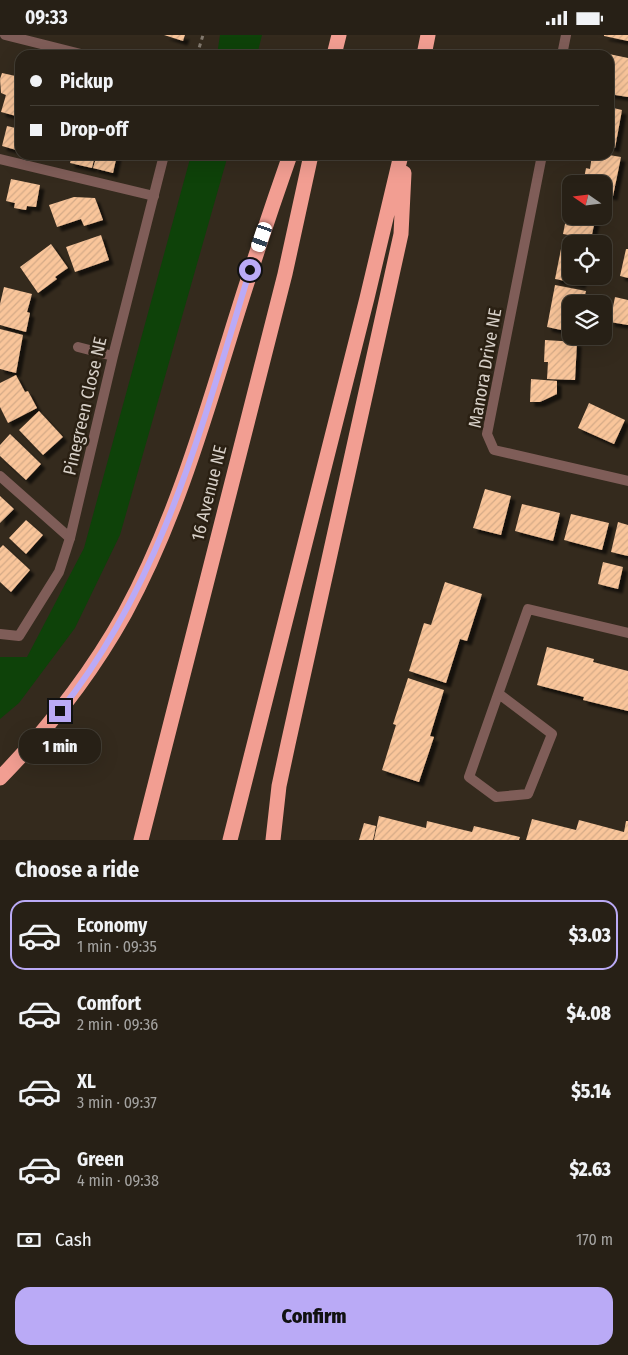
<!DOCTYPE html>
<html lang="en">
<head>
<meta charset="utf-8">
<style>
  body { margin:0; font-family:"Fira Sans Condensed",sans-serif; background:#332d23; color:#f1f3f6; height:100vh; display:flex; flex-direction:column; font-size:19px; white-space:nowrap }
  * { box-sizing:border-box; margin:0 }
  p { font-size:16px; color:#a4a3a1 }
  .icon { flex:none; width:28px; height:28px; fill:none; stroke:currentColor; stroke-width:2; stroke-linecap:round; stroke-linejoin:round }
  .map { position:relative; height:805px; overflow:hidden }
  .side { display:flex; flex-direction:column; background:#272016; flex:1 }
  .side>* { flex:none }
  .top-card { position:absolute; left:15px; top:15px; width:599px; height:110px; border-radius:15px; box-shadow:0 5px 20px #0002,0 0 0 1px #433e35; display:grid; align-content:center; height:110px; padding:0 15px; background:#272016 }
  .needle { width:32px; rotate:284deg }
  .controls { position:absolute; left:562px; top:140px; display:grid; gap:10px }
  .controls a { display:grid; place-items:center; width:50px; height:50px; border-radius:10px; background:#272016; box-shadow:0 5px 20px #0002,0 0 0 1px #433e35; font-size:25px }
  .end { position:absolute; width:22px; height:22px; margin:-11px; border:6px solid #baaaf6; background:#111; box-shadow:0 0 0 2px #111 }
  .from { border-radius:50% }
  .bubble { position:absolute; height:35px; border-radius:15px; background:#272016; box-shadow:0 5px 20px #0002,0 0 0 1px #433e35; font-size:16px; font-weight:800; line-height:35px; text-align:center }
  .car { position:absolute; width:15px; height:30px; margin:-15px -8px; border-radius:6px; box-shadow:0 0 4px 1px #0007; background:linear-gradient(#fff 24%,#345 0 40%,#fff 0 76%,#345 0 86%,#fff 0) }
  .top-card b { display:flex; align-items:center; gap:18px; height:48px; font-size:19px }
  .top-card b+b { border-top:1px solid #433e35 }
  .top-card i { width:12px; height:12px; background:#f1f3f6 }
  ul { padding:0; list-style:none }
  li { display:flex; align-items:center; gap:15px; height:70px; margin:0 10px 8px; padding:0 5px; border:2px solid transparent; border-radius:15px }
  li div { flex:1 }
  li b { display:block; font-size:19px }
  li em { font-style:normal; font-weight:800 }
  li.selected { border-color:#baaaf6 }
  li>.icon { width:45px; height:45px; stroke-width:1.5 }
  h2 { padding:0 15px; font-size:22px; line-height:60px }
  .pay { display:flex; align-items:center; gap:12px; height:55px; padding:0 15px; font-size:19px }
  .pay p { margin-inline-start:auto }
  .action { display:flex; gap:10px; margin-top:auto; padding:10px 15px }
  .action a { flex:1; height:58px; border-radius:15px; background:#baaaf6; color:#111; font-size:20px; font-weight:800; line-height:58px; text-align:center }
  .status { display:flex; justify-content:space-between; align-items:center; height:35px; padding:0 25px; background:#272016; direction:ltr }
  .status svg { height:14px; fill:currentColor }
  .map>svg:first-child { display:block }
  .green { fill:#0e4209 }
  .building { fill:url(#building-hatch); filter:url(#shadow) }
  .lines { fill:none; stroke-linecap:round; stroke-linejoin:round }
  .path { stroke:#82796e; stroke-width:3; stroke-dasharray:4 4; stroke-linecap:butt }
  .service { stroke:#7f5d58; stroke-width:10 }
  .minor { stroke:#7f5d58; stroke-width:10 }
  .motorway { stroke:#f29e92; stroke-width:15 }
  .route { stroke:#baaaf6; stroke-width:6 }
  .labels { text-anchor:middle; stroke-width:5; stroke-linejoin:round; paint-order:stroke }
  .street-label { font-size:18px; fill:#d7d0c8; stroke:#2a2013 }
</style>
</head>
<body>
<div class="status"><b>09:33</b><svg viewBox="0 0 49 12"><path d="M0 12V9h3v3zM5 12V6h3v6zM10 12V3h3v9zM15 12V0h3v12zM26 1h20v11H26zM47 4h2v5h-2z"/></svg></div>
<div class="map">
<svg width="628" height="805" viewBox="0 0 628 805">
  <defs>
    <pattern id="building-hatch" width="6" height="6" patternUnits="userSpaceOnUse" patternTransform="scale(1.25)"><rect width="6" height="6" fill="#f9c59a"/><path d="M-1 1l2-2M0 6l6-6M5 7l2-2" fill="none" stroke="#d4aa87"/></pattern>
    <filter id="shadow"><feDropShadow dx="4.5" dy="4.5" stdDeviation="1" flood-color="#0009"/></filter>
  </defs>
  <rect width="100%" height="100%" fill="#342a1d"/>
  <path class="green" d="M 220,0 L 262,0 L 257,20 L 217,20 Z
    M 191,120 L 228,120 L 120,500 L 75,593 L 19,668 L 0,684 L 0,622 L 27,622 L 84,513 Z"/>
  <path class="building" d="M 164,0 L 185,0 L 183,6 Z
    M 604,0 L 628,0 L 628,6 L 604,1 Z
    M 609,19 L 628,23 L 628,62 L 609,59 Z
    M 2,38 L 20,42 L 20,82 L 1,77 L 6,60 L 1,58 L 0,44 Z
    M 609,72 L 622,75 L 615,113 L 609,111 Z
    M 7,91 L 20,94 L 20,116 L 2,111 Z
    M 72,120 L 95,120 L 92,133 L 70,128 Z
    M 97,120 L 117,120 L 113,138 L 93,133 Z
    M 592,120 L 609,120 L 621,122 L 613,161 L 604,159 L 604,149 L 583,149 L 586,133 L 590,134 Z
    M 11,144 L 40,150 L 36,172 L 27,171 L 26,175 L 14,173 L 15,168 L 6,166 Z
    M 74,162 L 95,163 L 103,185 L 84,191 L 81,184 L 57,192 L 49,170 Z
    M 570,172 L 571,181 L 596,181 L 591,204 L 563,199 L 567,179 L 569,179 Z
    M 101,200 L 109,225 L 75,237 L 66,212 Z
    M 563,204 L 582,208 L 571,209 L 571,241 L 583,241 L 581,249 L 555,244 Z
    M 51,209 L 68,233 L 55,242 L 57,244 L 38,258 L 20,232 Z
    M 626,214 L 628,214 L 628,243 L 620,241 Z
    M 555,250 L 586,256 L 583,269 L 571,269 L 571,297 L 547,292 Z
    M 4,252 L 32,259 L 27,277 L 30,278 L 26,297 L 0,290 L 0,269 Z
    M 615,262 L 628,265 L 628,290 L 610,287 Z
    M 0,294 L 23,300 L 16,338 L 0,334 Z
    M 545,305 L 577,307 L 575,345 L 547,344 L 548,327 L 544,327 Z
    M 16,340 L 25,357 L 28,356 L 37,373 L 8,388 L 0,372 L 0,348 Z
    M 531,344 L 557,346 L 557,359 L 540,367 L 530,367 Z
    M 589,368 L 625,385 L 614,409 L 578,393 Z
    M 39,376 L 63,402 L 43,420 L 19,395 Z
    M 10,399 L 41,429 L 26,445 L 0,421 L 0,410 Z
    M 485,454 L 511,461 L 501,500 L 473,493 Z
    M 0,461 L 14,474 L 0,488 Z
    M 522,469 L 560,478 L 553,506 L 515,496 Z
    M 571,479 L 609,488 L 602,515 L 564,505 Z
    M 26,485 L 43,500 L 26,519 L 9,503 Z
    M 618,487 L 628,490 L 628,521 L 611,517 Z
    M 3,510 L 30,535 L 11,557 L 0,547 L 0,513 Z
    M 603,527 L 623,532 L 618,554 L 598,549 Z
    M 445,547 L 482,559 L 467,606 L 460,604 L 446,648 L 409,636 L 424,588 L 431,590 Z
    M 547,612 L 594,624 L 593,627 L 628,636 L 628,676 L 583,665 L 584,662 L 537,650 Z
    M 408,643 L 444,655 L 430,701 L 434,702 L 419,747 L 382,735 L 396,690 L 393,689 Z
    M 379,781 L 426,793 L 427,786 L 472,797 L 474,791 L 520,802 L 519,805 L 374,805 Z
    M 532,784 L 576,795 L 579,785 L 624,797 L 626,786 L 628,786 L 628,805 L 526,805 Z
    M 364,788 L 376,791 L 373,805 L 359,805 Z"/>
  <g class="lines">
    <path class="path" d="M 197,20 L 203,0"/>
    <path class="service" d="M 0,124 L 154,161
      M 0,441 L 70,503
      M 499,659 L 552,699 L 528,759 L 496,762 L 469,742 L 528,574 L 628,598"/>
    <path class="minor" d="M 5,0 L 85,20
      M 562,20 L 566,0
      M 542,120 L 487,399 L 494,415 L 628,446
      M 78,312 L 113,321
      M 0,599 L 19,601 L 59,537 L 70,503 L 113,321 L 164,120"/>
    <path class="motorway" d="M 334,20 L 339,0
      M 424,20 L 428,0
      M 0,743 C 49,693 91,639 125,578 C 174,488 203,389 233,292 C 251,234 270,177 290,120
      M 141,805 L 285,239 L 311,120
      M 230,805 L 367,263 L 401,120
      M 273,805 L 279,751 L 288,709 L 401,199 L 404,138"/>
  </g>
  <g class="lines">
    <path class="route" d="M 60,676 C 162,549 203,387 250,235"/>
  </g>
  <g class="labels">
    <g class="street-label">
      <text transform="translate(485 333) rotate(-80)" y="6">Manora Drive NE</text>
      <text transform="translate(85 371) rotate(-77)" y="6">Pinegreen Close NE</text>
      <text transform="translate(209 458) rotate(-76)" y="6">16 Avenue NE</text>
    </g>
  </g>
</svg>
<div class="controls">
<a><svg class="needle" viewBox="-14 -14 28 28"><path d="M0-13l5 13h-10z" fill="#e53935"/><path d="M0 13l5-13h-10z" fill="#a4a3a1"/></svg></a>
<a><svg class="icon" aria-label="locate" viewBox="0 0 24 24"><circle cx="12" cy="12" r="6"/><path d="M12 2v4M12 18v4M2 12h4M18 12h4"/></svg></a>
<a><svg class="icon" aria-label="layers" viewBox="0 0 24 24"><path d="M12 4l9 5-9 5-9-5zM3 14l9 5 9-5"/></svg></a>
</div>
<i class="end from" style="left:250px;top:235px"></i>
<i class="end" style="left:60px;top:676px"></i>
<div class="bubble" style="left:19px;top:694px;width:82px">1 min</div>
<i class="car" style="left:262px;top:202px;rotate:199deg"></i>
<div class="top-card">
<b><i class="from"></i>Pickup</b>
<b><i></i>Drop-off</b>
</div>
</div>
<section class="side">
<h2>Choose a ride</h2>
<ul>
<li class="selected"><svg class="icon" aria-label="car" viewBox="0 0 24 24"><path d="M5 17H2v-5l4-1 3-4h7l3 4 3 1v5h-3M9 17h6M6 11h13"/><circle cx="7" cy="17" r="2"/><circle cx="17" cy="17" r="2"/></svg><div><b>Economy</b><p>1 min · 09:35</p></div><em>$3.03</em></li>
<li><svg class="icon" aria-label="car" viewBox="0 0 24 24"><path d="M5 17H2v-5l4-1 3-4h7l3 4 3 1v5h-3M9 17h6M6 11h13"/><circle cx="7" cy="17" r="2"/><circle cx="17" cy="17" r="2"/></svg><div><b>Comfort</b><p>2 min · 09:36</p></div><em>$4.08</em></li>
<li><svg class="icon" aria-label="car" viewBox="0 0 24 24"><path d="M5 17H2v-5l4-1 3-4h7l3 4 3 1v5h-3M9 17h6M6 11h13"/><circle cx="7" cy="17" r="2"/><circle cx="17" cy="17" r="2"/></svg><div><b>XL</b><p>3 min · 09:37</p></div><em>$5.14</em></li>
<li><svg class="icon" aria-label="car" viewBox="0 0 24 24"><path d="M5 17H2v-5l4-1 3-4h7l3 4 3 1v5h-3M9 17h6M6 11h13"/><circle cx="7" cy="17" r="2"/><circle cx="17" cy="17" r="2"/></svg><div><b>Green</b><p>4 min · 09:38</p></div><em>$2.63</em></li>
</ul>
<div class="pay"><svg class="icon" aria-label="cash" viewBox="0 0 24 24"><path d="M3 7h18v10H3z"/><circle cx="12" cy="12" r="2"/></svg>Cash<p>170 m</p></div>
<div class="action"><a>Confirm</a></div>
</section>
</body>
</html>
